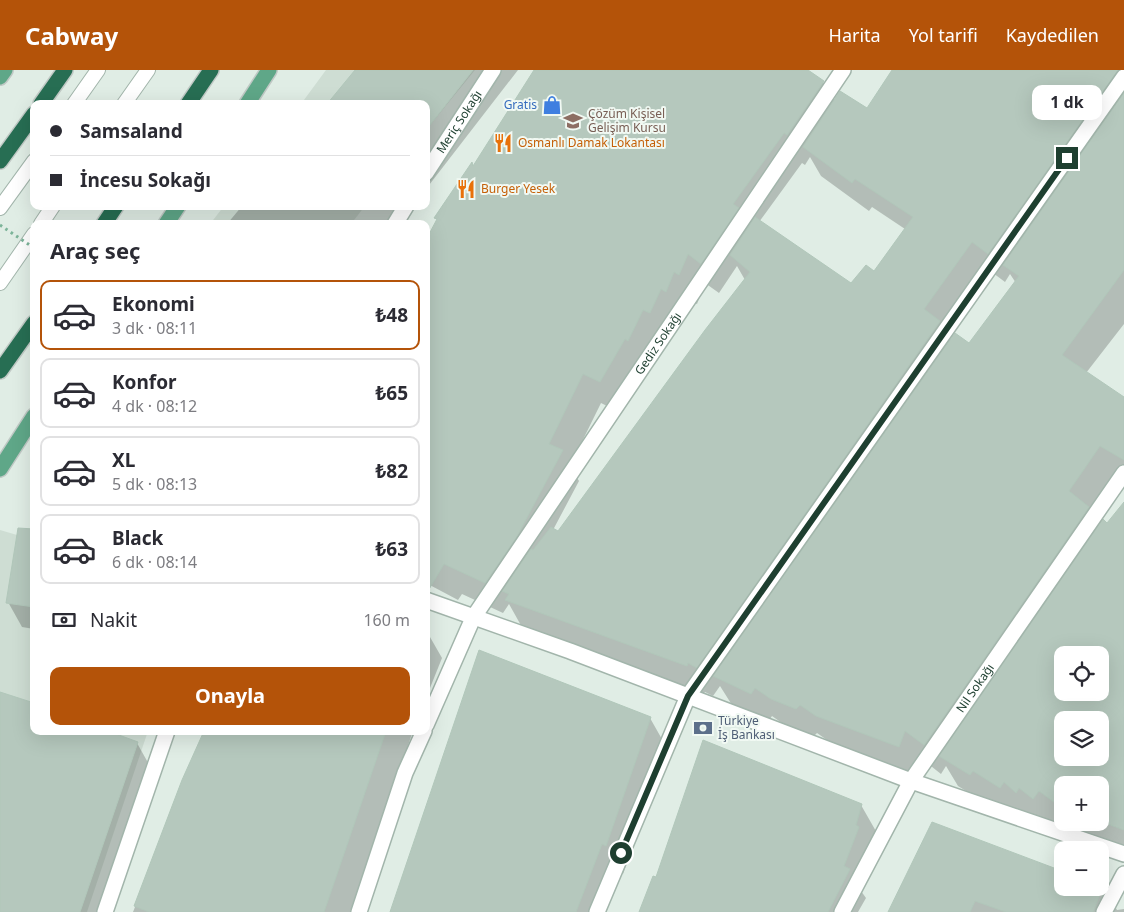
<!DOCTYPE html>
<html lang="tr">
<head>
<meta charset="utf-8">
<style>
  body { margin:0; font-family:"Noto Sans",sans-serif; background:#f7f7f7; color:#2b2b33; height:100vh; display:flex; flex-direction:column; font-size:19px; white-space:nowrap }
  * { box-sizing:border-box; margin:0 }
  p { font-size:16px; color:#7c7c81 }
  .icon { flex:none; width:28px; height:28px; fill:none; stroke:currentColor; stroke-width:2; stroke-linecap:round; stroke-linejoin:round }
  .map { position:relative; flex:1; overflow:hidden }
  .panel { position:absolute; left:30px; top:150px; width:400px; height:515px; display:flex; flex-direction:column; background:#fff; border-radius:10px; box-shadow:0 5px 20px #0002 }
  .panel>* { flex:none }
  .hud { position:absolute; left:30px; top:30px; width:400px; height:110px; border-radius:10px; box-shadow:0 5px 20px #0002; display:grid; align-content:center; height:110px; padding:0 20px; background:#fff }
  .controls { position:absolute; left:1054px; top:576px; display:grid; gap:10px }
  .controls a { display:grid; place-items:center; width:55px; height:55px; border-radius:10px; background:#fff; box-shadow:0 5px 20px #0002; font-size:25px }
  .end { position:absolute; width:22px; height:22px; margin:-11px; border:6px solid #1e3f30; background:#fff; box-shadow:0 0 0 2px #fff }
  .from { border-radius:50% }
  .bubble { position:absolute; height:35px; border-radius:10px; background:#fff; box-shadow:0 5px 20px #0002; font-size:16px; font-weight:700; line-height:35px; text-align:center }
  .hud b { display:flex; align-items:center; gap:18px; height:48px; font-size:19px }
  .hud b+b { border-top:1px solid #e1e1e2 }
  .hud i { width:12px; height:12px; background:#2b2b33 }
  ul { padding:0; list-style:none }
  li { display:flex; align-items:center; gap:15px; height:70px; margin:0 10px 8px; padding:0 10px; border:2px solid #e1e1e2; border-radius:10px }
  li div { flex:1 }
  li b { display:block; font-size:19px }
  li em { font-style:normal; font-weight:700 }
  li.selected { border-color:#b45309 }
  li>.icon { width:45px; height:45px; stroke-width:1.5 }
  h2 { padding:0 20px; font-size:22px; line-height:60px }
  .pay { display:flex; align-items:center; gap:12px; height:55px; padding:0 20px; font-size:19px }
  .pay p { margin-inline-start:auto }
  .action { display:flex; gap:10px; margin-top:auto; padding:10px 20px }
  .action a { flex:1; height:58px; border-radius:10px; background:#b45309; color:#fff; font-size:20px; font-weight:700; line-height:58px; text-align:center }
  header { display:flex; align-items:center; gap:30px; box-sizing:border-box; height:70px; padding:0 25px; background:#b45309; color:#fff }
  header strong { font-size:24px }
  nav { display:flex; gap:28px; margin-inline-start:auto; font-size:18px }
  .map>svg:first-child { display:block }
  .built { fill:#ceddd3 }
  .shadow { fill:#0003; fill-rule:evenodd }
  .building { fill:#b5c8bd; stroke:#b1c7ba; fill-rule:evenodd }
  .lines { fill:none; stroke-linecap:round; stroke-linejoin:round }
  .lane-casing { stroke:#a2b5ab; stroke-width:16 }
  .street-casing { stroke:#a2b5ab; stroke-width:18 }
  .primary-casing { stroke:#c0c9c5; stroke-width:18 }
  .highway-casing { stroke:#c0c9c5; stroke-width:18 }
  .lane { stroke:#fff; stroke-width:14 }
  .street { stroke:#fff; stroke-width:15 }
  .primary { stroke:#5fa788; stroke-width:15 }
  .highway { stroke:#276e53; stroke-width:15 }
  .path-bridge { stroke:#7cb499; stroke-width:3; stroke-dasharray:2.5 4; stroke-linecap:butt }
  .route { stroke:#1e3f30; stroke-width:6 }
  .labels { text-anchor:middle; stroke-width:4; stroke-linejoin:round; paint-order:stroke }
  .shop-label { font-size:12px; fill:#366cbe; stroke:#f1f9f3; text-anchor:end }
  .education-label { font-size:12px; fill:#785e54; stroke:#f1f9f3; text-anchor:start }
  .street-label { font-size:12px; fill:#1e3f30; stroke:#f1f9f3 }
  .food-label { font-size:12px; fill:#c56008; stroke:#f1f9f3; text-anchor:start }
  .service-label { font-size:12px; fill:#4e5e75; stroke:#f1f9f3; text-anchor:start }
</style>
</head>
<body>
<header>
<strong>Cabway</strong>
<nav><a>Harita</a><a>Yol tarifi</a><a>Kaydedilen</a></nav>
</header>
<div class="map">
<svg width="1124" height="842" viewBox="0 0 1124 842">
  <rect width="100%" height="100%" fill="#e0ede5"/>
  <path class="built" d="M 326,0 L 475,0 L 426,60 L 426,34 L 301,34 Z
    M 224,136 L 365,136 L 351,154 L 210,154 Z
    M 0,460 L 34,470 L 34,661 L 148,661 L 87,842 L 0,842 Z"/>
  <path class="shadow" d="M 357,0 L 518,0 L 426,119 L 426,34 Z
    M 536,0 L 806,0 L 823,12 L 835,31 L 867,40 L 895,0 L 1124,0 L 1124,254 L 1086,303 L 1124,330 L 1124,409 L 1090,443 L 1099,458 L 1108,454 L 1124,434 L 1124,782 L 1080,766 L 1056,749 L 1050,757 L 1033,751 L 1021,741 L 1017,746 L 990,729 L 987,734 L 958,716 L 946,696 L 941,704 L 922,689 L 915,705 L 834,675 L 817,663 L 813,667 L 789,658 L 772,646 L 768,652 L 732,635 L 720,616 L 713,626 L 705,622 L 703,624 L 523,559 L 509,534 L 503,543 L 462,524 L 458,530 L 426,513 L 438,151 L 436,148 L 472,94 L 474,97 ZM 810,87 L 821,106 L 869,141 L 872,137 L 905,159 L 874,202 L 852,215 L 759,152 L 802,93 L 805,95 ZM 737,196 L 745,210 L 558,463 L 553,460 L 579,411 L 570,396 L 601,333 L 617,341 L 678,248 L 683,251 L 692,232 L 697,234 L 705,213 L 719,223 ZM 989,200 L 1005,212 L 1010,204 L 1016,213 L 970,275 L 951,272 L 945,262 ZM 1062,585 L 1100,585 L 1100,622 L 1062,622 ZM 1062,650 L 1100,650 L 1100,688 L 1062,688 ZM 1062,715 L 1100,715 L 1100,752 L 1062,752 Z
    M 242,136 L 413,136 L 399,154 L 227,154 Z
    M 34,481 L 34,559 L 22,557 L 8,532 Z
    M 426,560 L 442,588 L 426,628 Z
    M 0,624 L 34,661 L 137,673 L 151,698 L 102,842 L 0,842 Z
    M 650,648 L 667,678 L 623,804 L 618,802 L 603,842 L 391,842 Z
    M 205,661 L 413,661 L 350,842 L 133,842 Z
    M 861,735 L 877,763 L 861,821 L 866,828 L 858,842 L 641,842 L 657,809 Z
    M 935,755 L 1062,803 L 1062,818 L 1104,818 L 1117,840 L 1124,839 L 1124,842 L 890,842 Z"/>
  <path class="building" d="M 355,0 L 473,0 L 426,60 L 426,34 L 327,34 Z
    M 534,0 L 808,0 L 824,11 L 787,65 L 784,63 L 733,134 L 739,138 L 701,194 L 688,184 L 679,205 L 674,202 L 666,222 L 661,219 L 650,243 L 643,240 L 628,271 L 625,269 L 600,312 L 583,304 L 549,374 L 563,380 L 516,468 L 485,513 L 444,494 L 428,521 L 426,521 L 426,170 L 437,149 L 434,148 L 472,92 L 473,96 Z
    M 892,0 L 1118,0 L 988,184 L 972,172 L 924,239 L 940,251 L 697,598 L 688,593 L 687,596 L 505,530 L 509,524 L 502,521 L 531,479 L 533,480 L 551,457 L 558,461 L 705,260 L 750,202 L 730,185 L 755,147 L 851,213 L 866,195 L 874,201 L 913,147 L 855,109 L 852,113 L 803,77 L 840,21 L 867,38 Z
    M 1124,23 L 1124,200 L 1062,285 L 1124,327 L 1124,390 L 1100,376 L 1069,421 L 1089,437 L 924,675 L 905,661 L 899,677 L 816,646 L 800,635 L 796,639 L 771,629 L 755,618 L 751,624 L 713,606 L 955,263 L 969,273 L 1019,206 L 1003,195 Z
    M 1124,432 L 1124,760 L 1100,751 L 1100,715 L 1062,715 L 1062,738 L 1039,721 L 1033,729 L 1019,718 L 1016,723 L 1004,712 L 1000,718 L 973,701 L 970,705 L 939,686 L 1103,449 L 1107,453 ZM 1062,585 L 1100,585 L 1100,622 L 1062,622 ZM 1062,650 L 1100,650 L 1100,688 L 1062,688 Z
    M 18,458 L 34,459 L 34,537 L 6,533 Z
    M 479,580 L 651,647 L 606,776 L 602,774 L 576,842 L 390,842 Z
    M 0,622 L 34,633 L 34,661 L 108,661 L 138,672 L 80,842 L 0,842 Z
    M 204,661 L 386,661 L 324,842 L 149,842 L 134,836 L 182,710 Z
    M 703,670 L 862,734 L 856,755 L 859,757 L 844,796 L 850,799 L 828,842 L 639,842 L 653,806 L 656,807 Z
    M 932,752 L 1062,801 L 1062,818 L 1103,816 L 1093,842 L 1006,842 L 975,831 L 970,842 L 888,842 Z"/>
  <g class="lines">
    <g class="lane-casing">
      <path id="lane" d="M 74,34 L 98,0
        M 124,34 L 148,0
        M 0,138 L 34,91
        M 41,154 L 53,136
        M 0,213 L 34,164"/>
    </g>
    <g class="street-casing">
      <g id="street">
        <path id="s1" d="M 426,103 L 493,0"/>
        <path d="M 395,154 L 406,136"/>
        <path d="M 426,530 L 570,581 L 911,711 L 1124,784"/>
        <path id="s2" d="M 426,655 L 473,548 L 843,0"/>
        <path d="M 105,842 L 167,661"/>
        <path d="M 359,842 L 405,703 L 424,661"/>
        <path d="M 597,842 L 688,626 L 1124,7"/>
        <path id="s3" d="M 842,842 L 911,711 L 1124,403"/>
        <path d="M 1104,842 L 1124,804"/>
      </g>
    </g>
    <g class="primary-casing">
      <path id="primary" d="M 0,7 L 5,0
        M 247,34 L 269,0
        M 166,154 L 178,136
        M 0,399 L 34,346"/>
    </g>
    <g class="highway-casing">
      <path id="highway" d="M 41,34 L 65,0
        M 188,34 L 211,0
        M 0,91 L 34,44
        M 104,154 L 116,136
        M 0,301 L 34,253"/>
    </g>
    <use href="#lane" class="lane"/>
    <use href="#street" class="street"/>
    <use href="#primary" class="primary"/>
    <use href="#highway" class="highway"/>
    <path class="path-bridge" d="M 0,155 L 34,178"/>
  </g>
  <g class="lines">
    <path class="route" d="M 621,783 L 688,626 L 1067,88"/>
  </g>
  <defs>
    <g id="shop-bare" transform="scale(1.5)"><path d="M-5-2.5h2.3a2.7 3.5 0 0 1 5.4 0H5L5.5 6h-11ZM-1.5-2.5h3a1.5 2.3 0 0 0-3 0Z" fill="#3f7fe0" stroke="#f1f9f3" stroke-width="2.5" paint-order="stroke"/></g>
    <g id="school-bare" transform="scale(1.5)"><path d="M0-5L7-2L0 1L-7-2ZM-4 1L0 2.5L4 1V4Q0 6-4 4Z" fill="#8d6e63" stroke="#f1f9f3" stroke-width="2.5" paint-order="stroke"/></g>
    <g id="restaurant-bare" transform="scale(1.5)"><path d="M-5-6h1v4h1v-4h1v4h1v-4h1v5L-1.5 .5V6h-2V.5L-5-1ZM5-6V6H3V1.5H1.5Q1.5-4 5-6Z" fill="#e8710a" stroke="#f1f9f3" stroke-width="2.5" paint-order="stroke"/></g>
    <g id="bank-bare" transform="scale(1.5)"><path d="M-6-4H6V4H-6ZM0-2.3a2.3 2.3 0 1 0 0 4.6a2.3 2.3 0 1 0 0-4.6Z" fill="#5c6f8a" stroke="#f1f9f3" stroke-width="2.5" paint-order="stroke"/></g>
  </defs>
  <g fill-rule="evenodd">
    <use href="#shop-bare" x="552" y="35"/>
    <use href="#school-bare" x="573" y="51"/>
    <use href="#restaurant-bare" x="503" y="73"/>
    <use href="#restaurant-bare" x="466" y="119"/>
    <use href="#bank-bare" x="703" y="658"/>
  </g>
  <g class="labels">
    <g class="shop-label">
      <text x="537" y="39">Gratis</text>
    </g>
    <g class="education-label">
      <text x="588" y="48">Çözüm Kişisel<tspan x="588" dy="14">Gelişim Kursu</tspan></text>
    </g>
    <g class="street-label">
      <text dy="4" stroke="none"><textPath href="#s1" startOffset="61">Meriç Sokağı</textPath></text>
      <text dy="4" stroke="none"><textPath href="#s2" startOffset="448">Gediz Sokağı</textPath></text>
      <text dy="4" stroke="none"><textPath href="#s3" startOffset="261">Nil Sokağı</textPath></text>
    </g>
    <g class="food-label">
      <text x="518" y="77">Osmanlı Damak Lokantası</text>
      <text x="481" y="123">Burger Yesek</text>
    </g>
    <g class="service-label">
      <text x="718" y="655">Türkiye<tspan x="718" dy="14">İş Bankası</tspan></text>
    </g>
  </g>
</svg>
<div class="controls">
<a><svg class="icon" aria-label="locate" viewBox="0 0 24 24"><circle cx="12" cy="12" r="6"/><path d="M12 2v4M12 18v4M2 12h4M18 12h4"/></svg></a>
<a><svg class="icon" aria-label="layers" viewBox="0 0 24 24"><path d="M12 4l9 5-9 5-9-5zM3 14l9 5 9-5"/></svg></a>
<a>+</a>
<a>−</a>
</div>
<i class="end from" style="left:621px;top:783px"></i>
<i class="end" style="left:1067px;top:88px"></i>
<div class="bubble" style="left:1032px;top:15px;width:70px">1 dk</div>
<div class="hud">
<b><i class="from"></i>Samsaland</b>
<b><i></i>İncesu Sokağı</b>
</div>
<section class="panel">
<h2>Araç seç</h2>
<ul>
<li class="selected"><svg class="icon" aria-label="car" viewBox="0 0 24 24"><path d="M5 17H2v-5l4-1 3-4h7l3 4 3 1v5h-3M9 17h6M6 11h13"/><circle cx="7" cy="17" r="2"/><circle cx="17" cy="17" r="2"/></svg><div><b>Ekonomi</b><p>3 dk · 08:11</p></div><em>₺48</em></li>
<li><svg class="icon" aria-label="car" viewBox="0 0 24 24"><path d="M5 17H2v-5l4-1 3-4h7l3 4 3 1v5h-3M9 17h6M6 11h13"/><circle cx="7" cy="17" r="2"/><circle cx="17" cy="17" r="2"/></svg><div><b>Konfor</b><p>4 dk · 08:12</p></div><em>₺65</em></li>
<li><svg class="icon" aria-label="car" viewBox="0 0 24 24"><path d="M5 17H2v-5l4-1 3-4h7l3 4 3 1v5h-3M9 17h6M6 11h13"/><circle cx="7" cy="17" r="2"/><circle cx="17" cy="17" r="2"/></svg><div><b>XL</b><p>5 dk · 08:13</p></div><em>₺82</em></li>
<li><svg class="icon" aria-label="car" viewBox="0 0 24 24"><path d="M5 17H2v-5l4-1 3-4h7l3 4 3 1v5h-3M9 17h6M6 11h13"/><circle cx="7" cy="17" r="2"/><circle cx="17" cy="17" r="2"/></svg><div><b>Black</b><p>6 dk · 08:14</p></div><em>₺63</em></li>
</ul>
<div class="pay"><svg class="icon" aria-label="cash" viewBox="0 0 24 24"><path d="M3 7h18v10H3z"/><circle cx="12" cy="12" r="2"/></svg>Nakit<p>160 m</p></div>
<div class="action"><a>Onayla</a></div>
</section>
</div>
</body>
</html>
